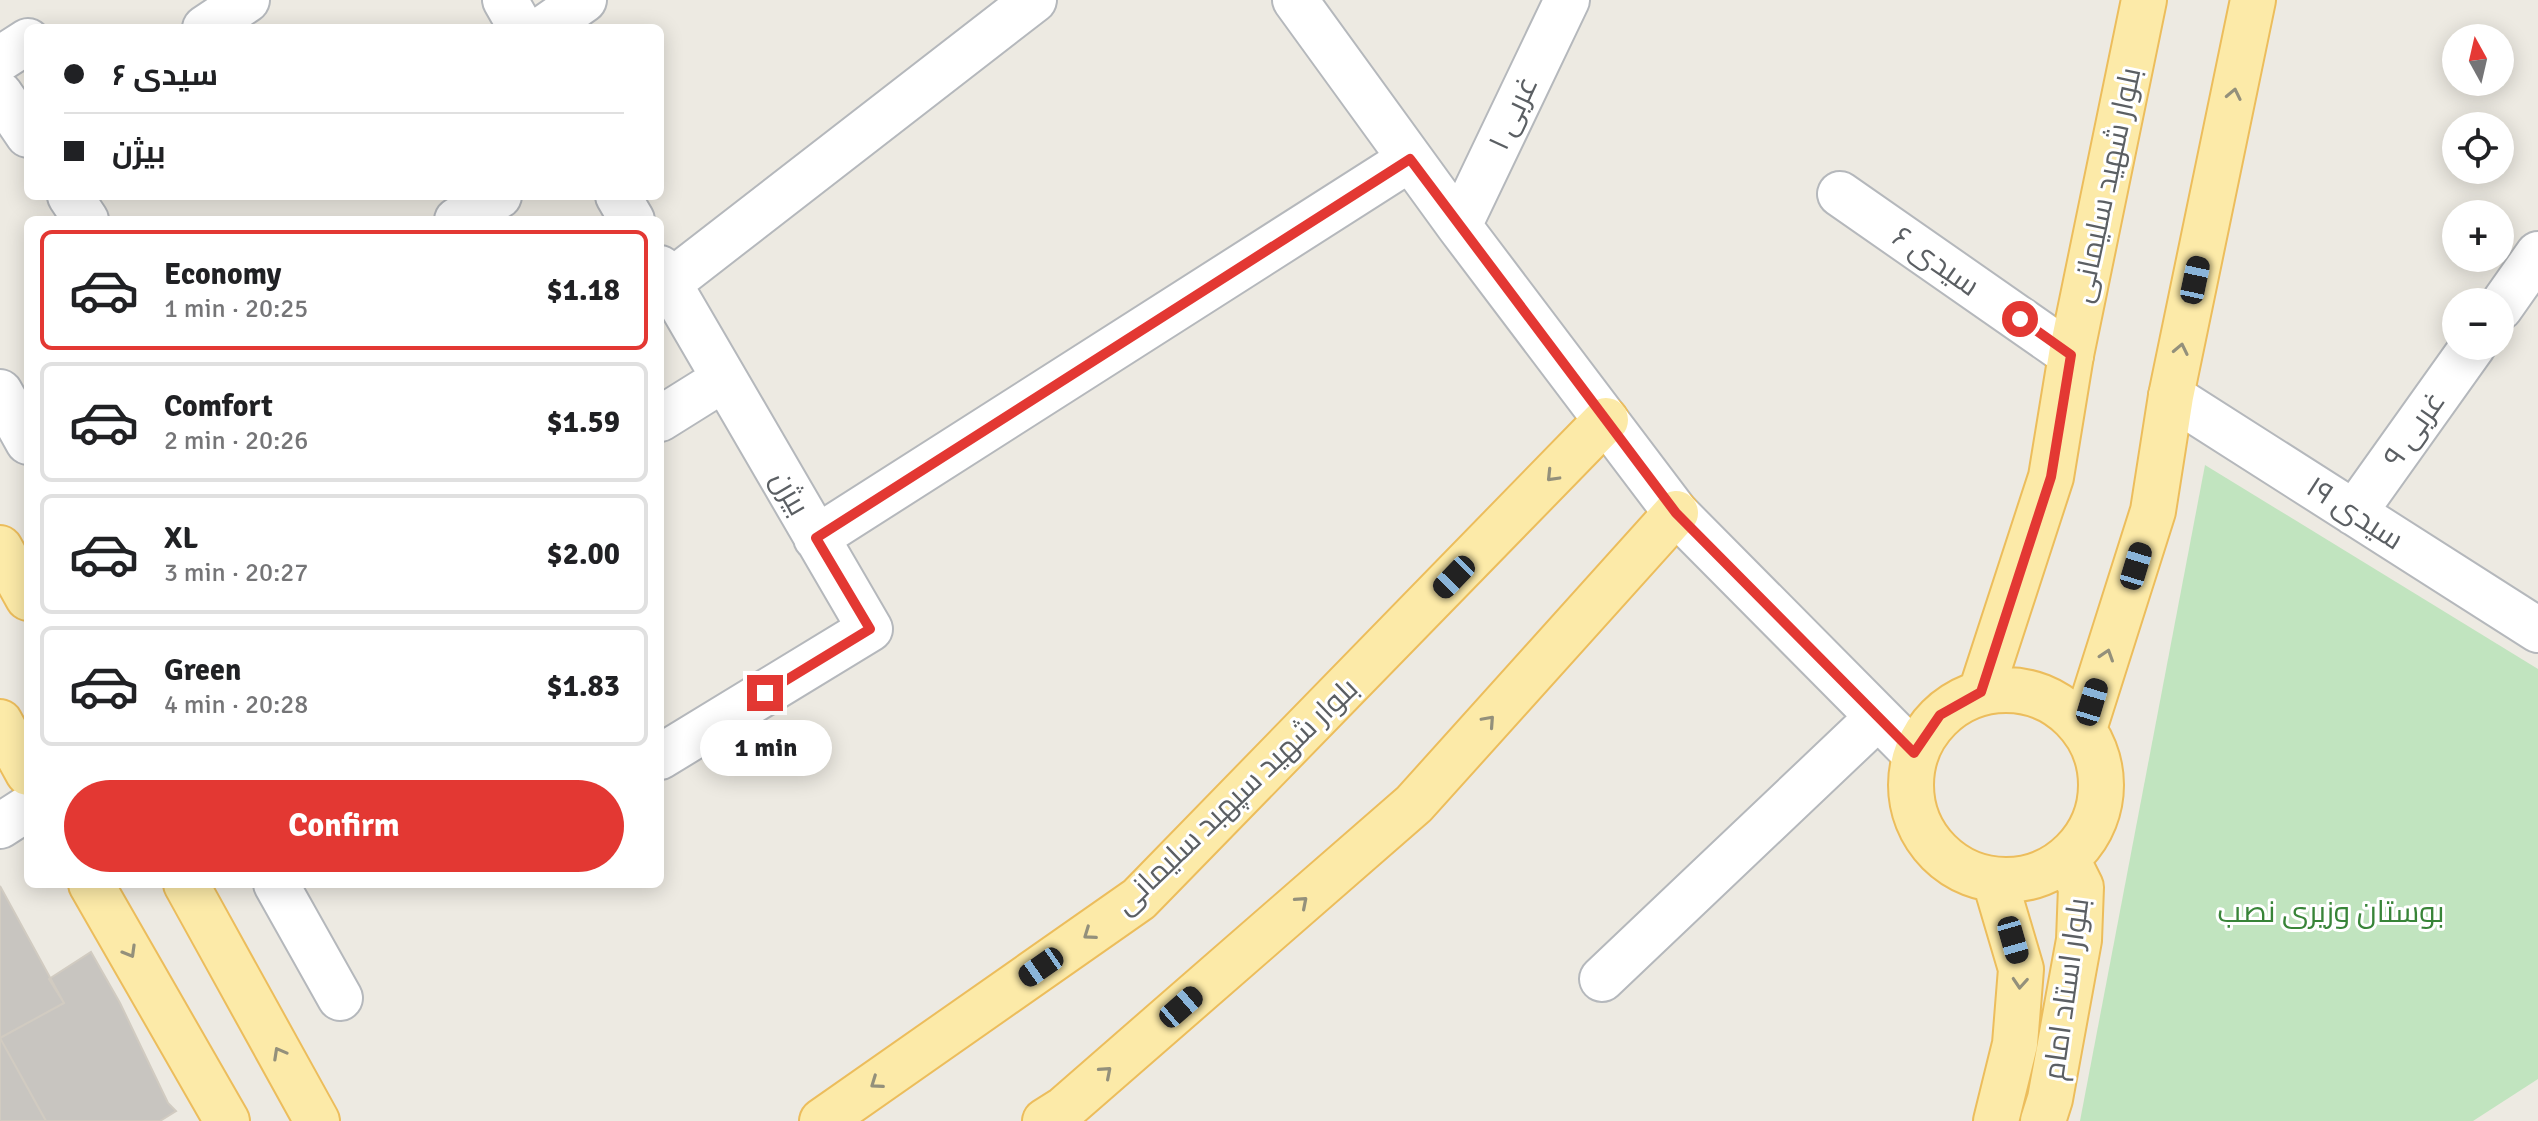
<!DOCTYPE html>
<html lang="en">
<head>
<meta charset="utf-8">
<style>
  body { margin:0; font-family:Signika,Cairo,sans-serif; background:#f6f6f6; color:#202124; height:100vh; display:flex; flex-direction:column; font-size:30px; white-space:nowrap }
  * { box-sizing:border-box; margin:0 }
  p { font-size:26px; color:#757577 }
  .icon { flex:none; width:44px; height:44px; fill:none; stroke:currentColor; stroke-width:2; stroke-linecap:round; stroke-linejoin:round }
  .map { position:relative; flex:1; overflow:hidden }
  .panel { position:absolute; left:24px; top:216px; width:640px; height:672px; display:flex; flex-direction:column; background:#fff; border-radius:12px; box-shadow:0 4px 20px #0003 }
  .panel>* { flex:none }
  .guide { position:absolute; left:24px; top:24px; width:640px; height:176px; border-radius:12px; box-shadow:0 4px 20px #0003; display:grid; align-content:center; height:176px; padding:0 40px; background:#fff }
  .needle { width:52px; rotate:352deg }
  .tools { position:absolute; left:2442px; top:24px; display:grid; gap:16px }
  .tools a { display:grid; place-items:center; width:72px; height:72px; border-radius:50%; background:#fff; box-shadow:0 4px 20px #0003; font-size:40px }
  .end { position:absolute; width:36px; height:36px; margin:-18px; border:10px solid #e33833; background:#fff; box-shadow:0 0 0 4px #fff }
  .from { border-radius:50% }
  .bubble { position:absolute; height:56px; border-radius:28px; background:#fff; box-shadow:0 4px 20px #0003; font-size:26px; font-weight:700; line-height:56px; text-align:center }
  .car { position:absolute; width:24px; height:48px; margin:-24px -12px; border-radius:10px; box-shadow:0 0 6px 2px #0007; background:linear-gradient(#222 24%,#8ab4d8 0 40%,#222 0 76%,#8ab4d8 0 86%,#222 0) }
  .guide b { display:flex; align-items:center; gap:28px; height:76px; font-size:30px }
  .guide b+b { border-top:2px solid #e0e0e0 }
  .guide i { width:20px; height:20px; background:#202124 }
  ul { padding:14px 0 0; list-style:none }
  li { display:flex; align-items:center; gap:24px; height:120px; margin:0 16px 12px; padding:0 24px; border:4px solid #e0e0e0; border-radius:12px }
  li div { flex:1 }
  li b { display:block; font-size:30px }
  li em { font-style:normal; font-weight:700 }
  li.on { border-color:#e33833 }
  li>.icon { width:72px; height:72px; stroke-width:1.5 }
  .action { display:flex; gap:16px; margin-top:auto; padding:16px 40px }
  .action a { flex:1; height:92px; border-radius:48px; background:#e33833; color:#fff; font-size:32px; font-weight:700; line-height:92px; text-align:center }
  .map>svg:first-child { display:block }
  .green { fill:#c1e4bf }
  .building { fill:#c8c5c0; stroke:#d1cbc1; stroke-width:2 }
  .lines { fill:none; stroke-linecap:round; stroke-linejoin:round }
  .minor-casing { stroke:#b5b8bc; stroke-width:48 }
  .major-casing { stroke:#ecbd5c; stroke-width:48 }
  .minor { stroke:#fff; stroke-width:44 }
  .major { stroke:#fceaa8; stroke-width:44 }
  .oneway { stroke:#93907b }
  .route { stroke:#e33833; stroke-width:10 }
  .labels { text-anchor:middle; stroke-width:6; stroke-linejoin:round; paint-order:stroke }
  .street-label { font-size:30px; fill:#5b5f63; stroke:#fff }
  .park-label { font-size:30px; fill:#388438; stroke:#fff }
</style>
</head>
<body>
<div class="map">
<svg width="2538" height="1121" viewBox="0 0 2538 1121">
  <rect width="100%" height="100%" fill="#edeae2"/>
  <path class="green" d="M 2205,465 L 2538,669 L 2538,1079 L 2473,1121 L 2080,1121 Z"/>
  <path class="building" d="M 0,886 L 64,1003 L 0,1038 Z
    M 91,952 L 120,1003 L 168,1103 L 176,1111 L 160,1121 L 46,1121 L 0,1038 L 64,1003 L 49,979 Z
    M 0,1038 L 37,1105 L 46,1121 L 0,1121 Z"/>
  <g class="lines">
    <g class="minor-casing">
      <path id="minor" d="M 505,0 L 521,28
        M 1295,0 L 1459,226 L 1676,513 L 1914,753
        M 205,28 L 247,0
        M 544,28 L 584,0
        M 0,59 L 28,41
        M 0,94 L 28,135
        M 1840,194 L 2071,355
        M 70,196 L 86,220
        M 618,196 L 632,220
        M 457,220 L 499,196
        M 1459,226 L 1567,0
        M 660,268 L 870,629 L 660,757
        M 669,283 L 1034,0
        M 2500,308 L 2538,254
        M 0,392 L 28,442
        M 2171,396 L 2538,630
        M 660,419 L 724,379
        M 2354,513 L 2473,346
        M 816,538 L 1410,159
        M 0,826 L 28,808
        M 276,884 L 340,998
        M 1602,979 L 1878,717"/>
    </g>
    <g class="major-casing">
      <path id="major" d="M 0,548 L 28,598
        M1911 785a95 95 0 1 1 190 0a95 95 0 1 1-190 0Z
        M 1981,692 L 2051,477 L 2071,355 L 2144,0
        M 0,722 L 28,773
        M 2084,729 L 2153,511 L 2171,396 L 2253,0
        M 1995,881 L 2021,969 L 2015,1044 L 1996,1121
        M 91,884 L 227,1121
        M 186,884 L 317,1121
        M 822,1121 L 1139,899 L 1606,420
        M 1045,1121 L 1064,1109 L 1414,804 L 1676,513
        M 2043,1121 L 2050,1099 L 2079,940 L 2081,887 L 2067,859"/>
    </g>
    <use href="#minor" class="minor"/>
    <use href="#major" class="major"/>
  </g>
  <defs><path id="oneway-chevron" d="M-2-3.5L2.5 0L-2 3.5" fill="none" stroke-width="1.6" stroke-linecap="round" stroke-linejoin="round" transform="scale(2)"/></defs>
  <g class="oneway">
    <use href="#oneway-chevron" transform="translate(2234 94) rotate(-78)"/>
    <use href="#oneway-chevron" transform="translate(2181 349) rotate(-78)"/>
    <use href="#oneway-chevron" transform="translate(1552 476) rotate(134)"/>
    <use href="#oneway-chevron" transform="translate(2107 655) rotate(-72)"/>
    <use href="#oneway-chevron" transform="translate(1489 721) rotate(-48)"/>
    <use href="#oneway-chevron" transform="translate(1302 902) rotate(-41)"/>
    <use href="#oneway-chevron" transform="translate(1089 934) rotate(145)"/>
    <use href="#oneway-chevron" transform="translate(130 952) rotate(60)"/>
    <use href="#oneway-chevron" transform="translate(2020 983) rotate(94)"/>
    <use href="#oneway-chevron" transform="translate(279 1053) rotate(-119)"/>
    <use href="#oneway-chevron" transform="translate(1106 1072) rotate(-41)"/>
    <use href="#oneway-chevron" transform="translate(876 1083) rotate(145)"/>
  </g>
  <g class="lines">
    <path class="route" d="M 765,693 L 870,629 L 816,538 L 1410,159 L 1676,513 L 1914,753 L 1940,715 L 1981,692 L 2051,477 L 2071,355 L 2020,319"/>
  </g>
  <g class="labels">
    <g class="street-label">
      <text transform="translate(1513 113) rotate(-65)" y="10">غربی ۱</text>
      <text transform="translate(2106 185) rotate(-78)" y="10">بلوار شهید سلیمانی</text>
      <text transform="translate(1936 261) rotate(35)" y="10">سیدی ۶</text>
      <text transform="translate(2414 429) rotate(-55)" y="10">غربی ۹</text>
      <text transform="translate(790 493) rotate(60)" y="10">بیژن</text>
      <text transform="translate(2355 513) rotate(33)" y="10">سیدی ۱۹</text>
      <text transform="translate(1236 796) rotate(-44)" y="10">بلوار شهید سپهبد سلیمانی</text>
      <text transform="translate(2066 989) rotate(-82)" y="10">بلوار استاد امام</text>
    </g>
    <g class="park-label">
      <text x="2331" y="922">بوستان وزیری نصب</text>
    </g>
  </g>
</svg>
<div class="tools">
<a><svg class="needle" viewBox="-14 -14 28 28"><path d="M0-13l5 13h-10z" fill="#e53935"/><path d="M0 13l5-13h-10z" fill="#757577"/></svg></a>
<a><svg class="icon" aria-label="locate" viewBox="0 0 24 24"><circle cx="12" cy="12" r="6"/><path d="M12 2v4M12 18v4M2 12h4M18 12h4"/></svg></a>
<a>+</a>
<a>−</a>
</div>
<i class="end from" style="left:2020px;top:319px"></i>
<i class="end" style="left:765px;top:693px"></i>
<div class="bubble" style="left:700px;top:720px;width:132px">1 min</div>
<i class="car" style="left:2195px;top:280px;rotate:12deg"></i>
<i class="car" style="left:2136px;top:566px;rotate:17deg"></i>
<i class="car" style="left:1454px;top:577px;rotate:224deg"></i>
<i class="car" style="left:2092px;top:702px;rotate:17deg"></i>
<i class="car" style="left:2013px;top:940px;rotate:164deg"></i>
<i class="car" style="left:1041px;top:967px;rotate:235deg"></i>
<i class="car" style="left:1181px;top:1007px;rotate:49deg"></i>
<div class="guide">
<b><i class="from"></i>سیدی ۶</b>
<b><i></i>بیژن</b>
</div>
<section class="panel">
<ul>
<li class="on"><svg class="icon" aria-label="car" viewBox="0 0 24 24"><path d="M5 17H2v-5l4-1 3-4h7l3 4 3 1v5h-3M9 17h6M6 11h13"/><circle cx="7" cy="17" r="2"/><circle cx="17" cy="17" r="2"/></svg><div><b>Economy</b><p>1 min · 20:25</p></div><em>$1.18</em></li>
<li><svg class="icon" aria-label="car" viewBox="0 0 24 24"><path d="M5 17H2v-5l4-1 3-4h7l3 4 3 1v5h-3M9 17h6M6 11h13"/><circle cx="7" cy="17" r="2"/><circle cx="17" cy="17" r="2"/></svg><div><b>Comfort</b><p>2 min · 20:26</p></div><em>$1.59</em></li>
<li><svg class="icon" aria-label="car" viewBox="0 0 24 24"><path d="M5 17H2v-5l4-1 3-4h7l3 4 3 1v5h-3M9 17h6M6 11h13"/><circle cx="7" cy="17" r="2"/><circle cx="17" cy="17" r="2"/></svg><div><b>XL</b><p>3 min · 20:27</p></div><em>$2.00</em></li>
<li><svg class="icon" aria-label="car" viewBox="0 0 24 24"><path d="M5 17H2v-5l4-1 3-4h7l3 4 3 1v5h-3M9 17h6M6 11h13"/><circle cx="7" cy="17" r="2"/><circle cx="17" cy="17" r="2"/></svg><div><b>Green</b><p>4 min · 20:28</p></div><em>$1.83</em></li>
</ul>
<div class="action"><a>Confirm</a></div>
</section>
</div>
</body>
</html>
